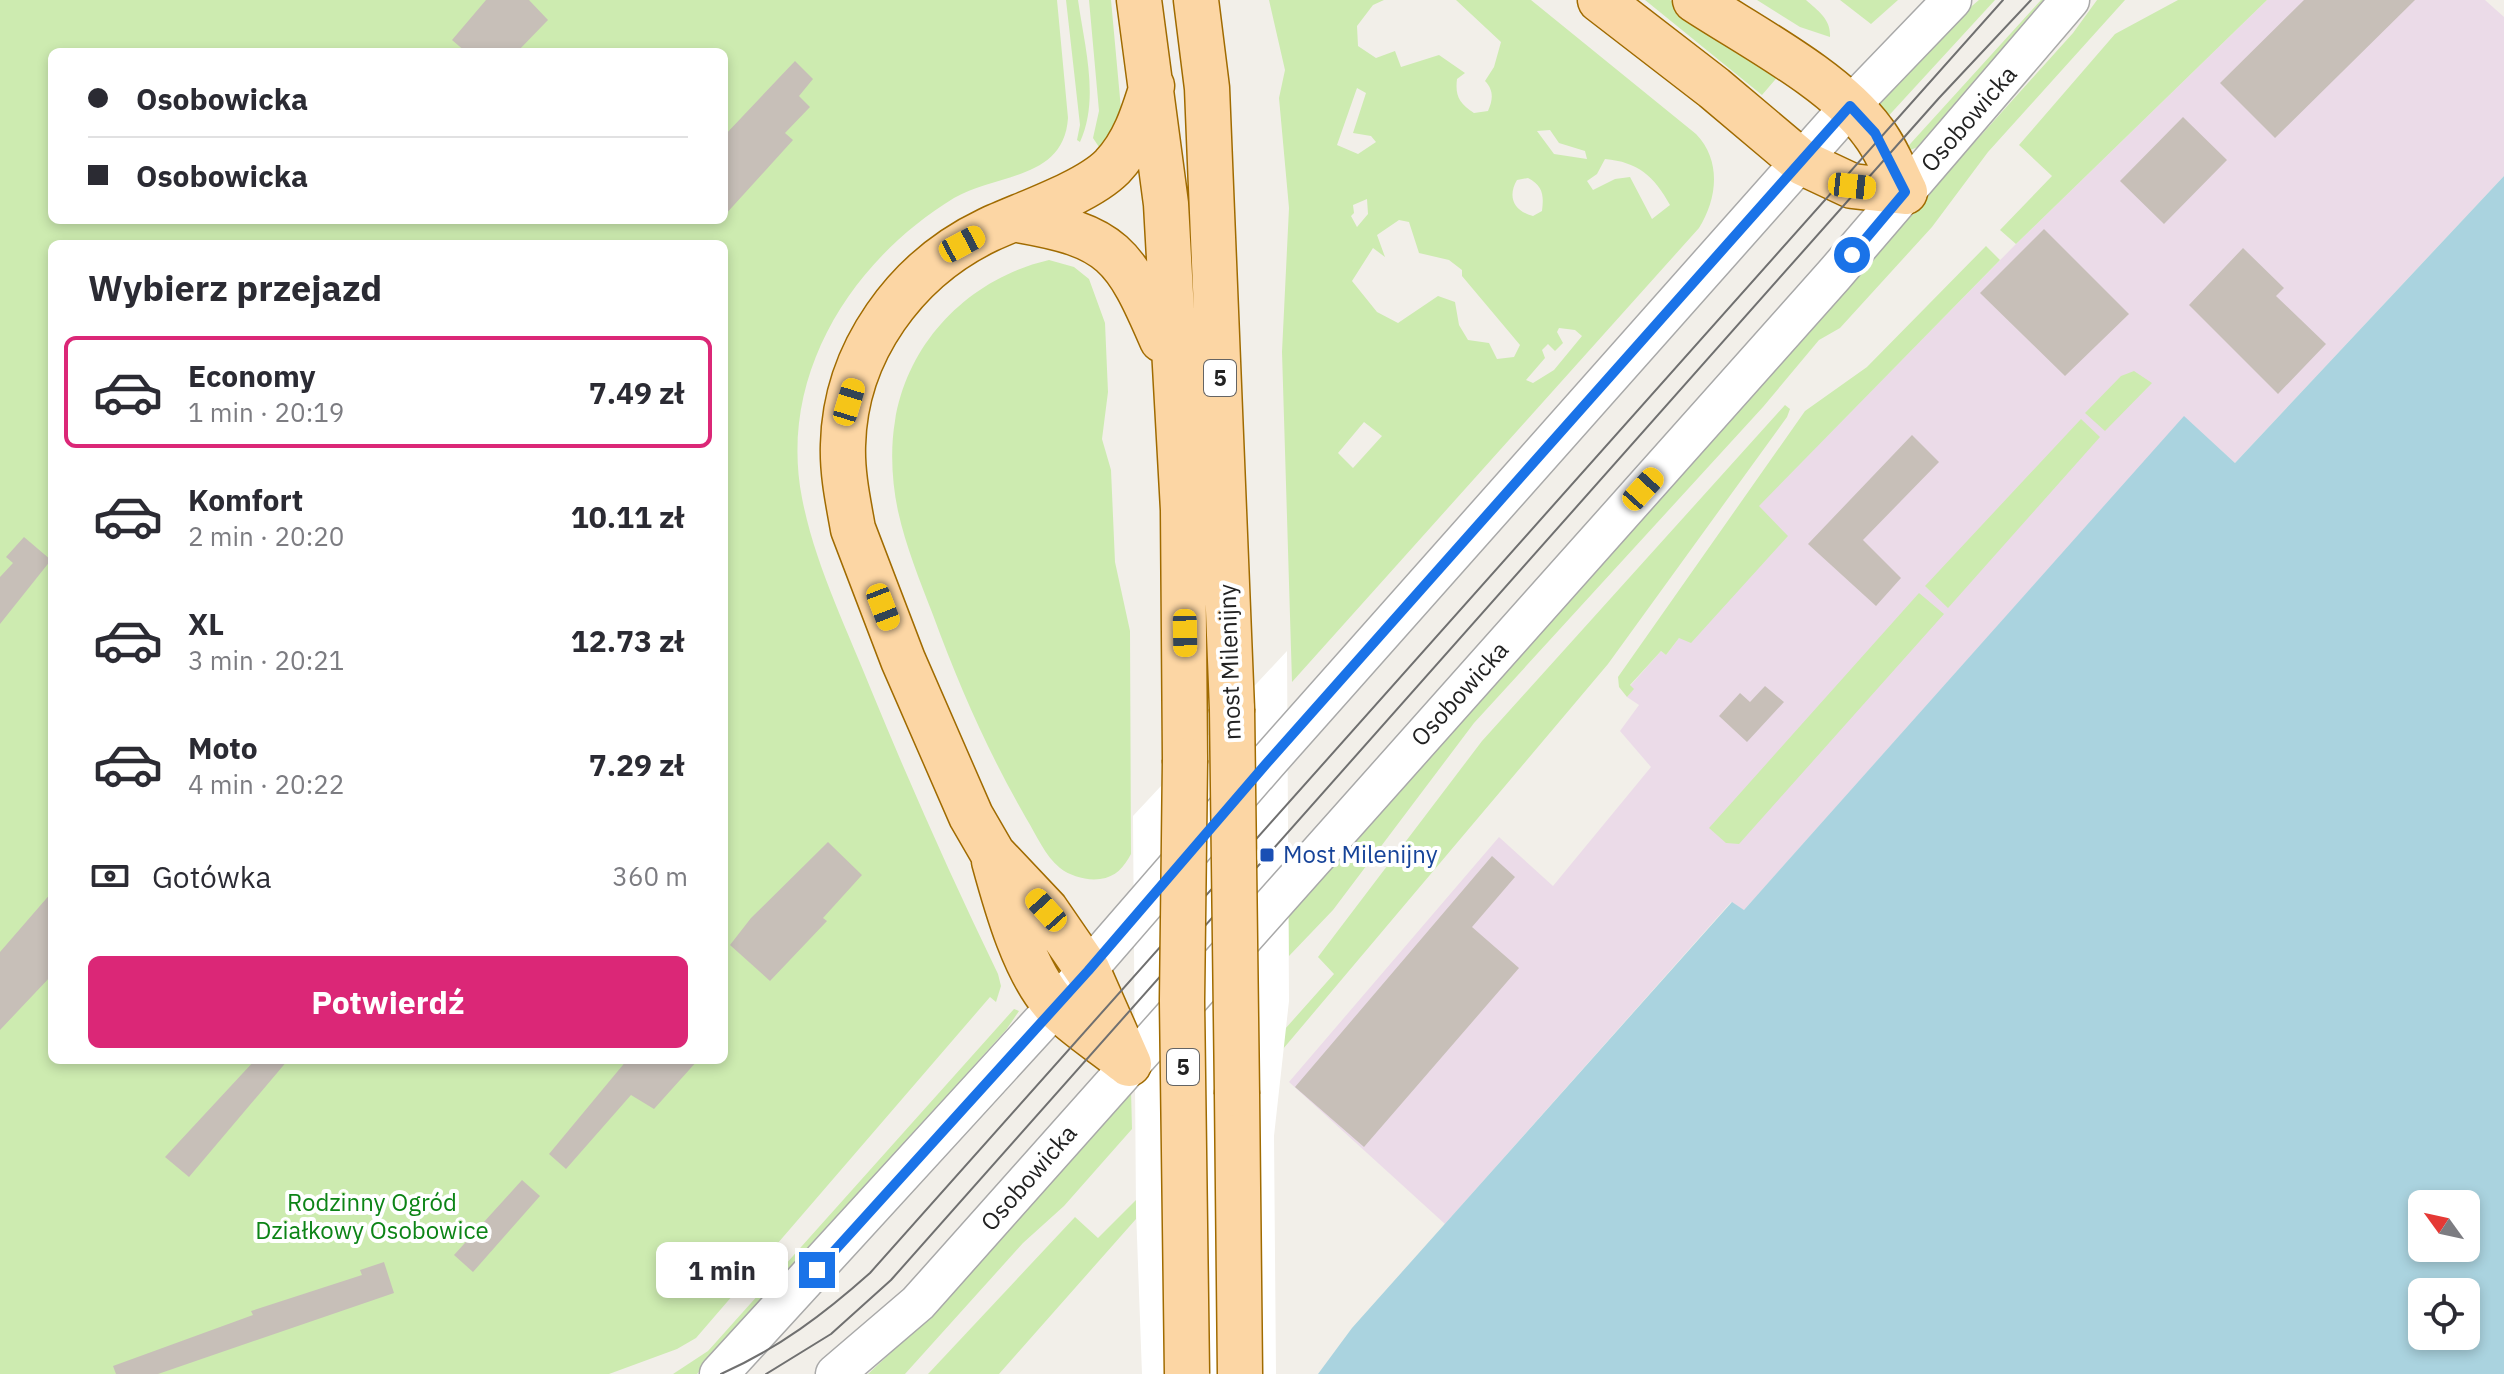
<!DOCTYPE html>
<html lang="pl">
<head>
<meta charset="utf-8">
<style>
  body { margin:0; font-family:"IBM Plex Sans",sans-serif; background:#f7f7f7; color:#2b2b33; height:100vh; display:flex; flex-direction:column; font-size:30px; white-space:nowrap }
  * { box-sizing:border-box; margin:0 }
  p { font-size:26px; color:#7c7c81 }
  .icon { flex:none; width:44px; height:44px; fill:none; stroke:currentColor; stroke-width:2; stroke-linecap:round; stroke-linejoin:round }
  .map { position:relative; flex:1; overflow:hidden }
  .drawer { position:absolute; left:48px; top:240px; width:680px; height:824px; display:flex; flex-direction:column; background:#fff; border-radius:12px; box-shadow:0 4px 12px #0003 }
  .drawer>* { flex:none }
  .guide { position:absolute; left:48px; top:48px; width:680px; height:176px; border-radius:12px; box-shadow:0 4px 12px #0003; display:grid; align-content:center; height:176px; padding:0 40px; background:#fff }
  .needle { width:52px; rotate:303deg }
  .tools { position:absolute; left:2408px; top:1190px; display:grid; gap:16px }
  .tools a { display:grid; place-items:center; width:72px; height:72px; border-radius:12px; background:#fff; box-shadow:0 4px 12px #0003; font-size:40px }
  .end { position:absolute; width:36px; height:36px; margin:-18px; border:10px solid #1a73e8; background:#fff; box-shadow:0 0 0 4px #fff }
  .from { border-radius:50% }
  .bubble { position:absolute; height:56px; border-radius:12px; background:#fff; box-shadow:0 4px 12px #0003; font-size:26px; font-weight:800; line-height:56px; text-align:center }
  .car { position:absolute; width:24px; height:48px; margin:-24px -12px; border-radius:10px; box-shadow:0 0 6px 2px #0007; background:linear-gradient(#f5c518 24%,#345 0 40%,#f5c518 0 76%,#345 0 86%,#f5c518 0) }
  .guide b { display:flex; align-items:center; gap:28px; height:76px; font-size:30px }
  .guide b+b { border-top:2px solid #e1e1e2 }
  .guide i { width:20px; height:20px; background:#2b2b33 }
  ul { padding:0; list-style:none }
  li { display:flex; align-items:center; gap:24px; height:112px; margin:0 16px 12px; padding:0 24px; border:4px solid transparent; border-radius:12px }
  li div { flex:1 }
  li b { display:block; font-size:30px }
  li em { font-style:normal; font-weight:800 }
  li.current { border-color:#db2777 }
  li>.icon { width:72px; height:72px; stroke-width:1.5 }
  h2 { padding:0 40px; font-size:36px; line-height:96px }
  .pay { display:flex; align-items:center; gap:20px; height:88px; padding:0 40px; font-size:30px }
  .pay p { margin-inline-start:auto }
  .action { display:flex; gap:16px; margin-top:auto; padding:16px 40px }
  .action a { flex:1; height:92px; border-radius:12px; background:#db2777; color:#fff; font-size:32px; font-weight:800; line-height:92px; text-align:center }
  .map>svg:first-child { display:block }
  .industrial { fill:#ebdbe8 }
  .grass { fill:#cdebb0; fill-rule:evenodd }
  .water { fill:#aad3df; fill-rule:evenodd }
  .pier { fill:#fff }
  .building { fill:#c7bfb8 }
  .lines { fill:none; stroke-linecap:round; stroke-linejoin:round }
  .tertiary-casing { stroke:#a9a9a9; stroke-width:41 }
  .primary-casing { stroke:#a06b00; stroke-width:47 }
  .tertiary { stroke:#fff; stroke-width:38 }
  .primary { stroke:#fcd6a4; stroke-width:44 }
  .tram { stroke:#707070; stroke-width:2 }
  .primary-bridge-casing { stroke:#a06b00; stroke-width:47; stroke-linecap:butt }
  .primary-bridge { stroke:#fcd6a4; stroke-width:44 }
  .route { stroke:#1a73e8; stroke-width:10 }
  .transit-dot { fill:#1a4fb4; stroke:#fff; stroke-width:3 }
  .labels { text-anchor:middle; stroke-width:8; stroke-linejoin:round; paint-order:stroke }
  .shield { fill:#fff; stroke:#646464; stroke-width:2 }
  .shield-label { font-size:22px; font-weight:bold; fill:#222 }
  .street-label { font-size:24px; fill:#222; stroke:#fff }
  .transit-label { font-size:24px; fill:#164399; stroke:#fff; text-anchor:start }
  .park-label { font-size:24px; fill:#0c8416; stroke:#fff }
</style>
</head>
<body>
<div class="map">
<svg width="2504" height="1374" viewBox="0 0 2504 1374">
  <rect width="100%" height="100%" fill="#f2efe9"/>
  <path class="industrial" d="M 2267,0 L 2485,0 L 2504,17 L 2504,176 L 2235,463 L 2184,417 L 1744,910 L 1731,902 L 1445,1224 L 1289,1082 L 1499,837 L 1553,886 L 1651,767 L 1620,731 L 1639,705 L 1627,697 L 1633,689 L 1630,686 L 1661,651 L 1666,655 L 1679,638 L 1787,536 L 1758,506 L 2016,244 Z"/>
  <path class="grass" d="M 0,0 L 1057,0 L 1068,118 C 1064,180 997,173 954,198 C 852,260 778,375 802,498 C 815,565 847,629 872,692 C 911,787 953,881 998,974 L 1001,986 L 996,1002 L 990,997 L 696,1338 L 677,1349 L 609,1374 L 0,1374 ZM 52,52 L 724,52 L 724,220 L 52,220 ZM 52,244 L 724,244 L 724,1060 L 52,1060 Z
    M 1066,0 L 1078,0 C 1084,44 1100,99 1080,142 L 1077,140 L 1080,125 Z
    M 1089,0 L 1111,0 L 1121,109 L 1103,153 L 1093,138 L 1099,111 Z
    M 1269,0 L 1384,0 L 1373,5 L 1357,26 L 1358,46 L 1376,58 L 1395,51 L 1401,67 L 1439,55 L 1465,73 L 1457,79 C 1455,96 1459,103 1474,113 L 1488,111 C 1493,100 1494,90 1485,81 L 1494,67 L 1501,42 L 1456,0 L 1531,0 L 1696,134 C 1722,161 1717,199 1699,228 L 1292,682 L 1282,352 L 1289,208 L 1279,98 L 1285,70 ZM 1357,88 L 1366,93 L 1353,133 L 1371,136 L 1376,142 L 1358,154 L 1337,145 ZM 1550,130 L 1559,143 L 1585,151 L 1587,159 L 1554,154 L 1537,131 ZM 1605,159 C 1638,162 1654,176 1670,205 L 1652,219 L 1630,177 L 1615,179 L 1593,190 L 1587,181 L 1597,174 ZM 1528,178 C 1543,186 1544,195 1542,211 L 1533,216 C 1514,211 1507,197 1517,180 ZM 1367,199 L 1368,214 L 1357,227 L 1351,216 L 1354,213 L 1353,205 ZM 1399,220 L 1409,222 L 1419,253 L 1449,260 L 1462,270 L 1462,276 L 1520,345 L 1514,357 L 1497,359 L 1489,343 L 1468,340 L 1459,325 L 1455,302 L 1438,296 L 1398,323 L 1377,312 L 1352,281 L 1373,248 L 1385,257 L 1377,235 ZM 1559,328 L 1575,330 L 1582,336 L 1554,370 L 1533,383 L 1526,380 L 1545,358 L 1542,350 L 1548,344 L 1555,351 L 1563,343 L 1557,332 ZM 1364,422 L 1382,436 L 1353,468 L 1338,453 Z
    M 1645,0 L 1670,0 L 1780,74 L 1762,95 Z
    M 1757,0 L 1806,0 C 1818,11 1831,19 1830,37 L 1800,27 Z
    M 1840,0 L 1898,0 L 1871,24 Z
    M 1979,0 L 1995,0 L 1882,123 L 1873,109 L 1948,26 Z
    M 2041,0 L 2052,0 L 1920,146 L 1901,154 Z
    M 2097,0 L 2125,0 L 1988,152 L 1932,227 L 1840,328 L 1819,340 L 1763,407 L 1474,723 L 1333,910 L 1289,956 L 1288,906 L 2073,33 Z
    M 2178,0 L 2267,0 L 2016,244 L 2000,230 L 2052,176 L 2019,145 L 2115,34 Z
    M 1986,246 L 2000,260 L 1759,506 L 1788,536 L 1691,643 L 1679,638 L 1666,655 L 1661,651 L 1630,685 L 1634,689 L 1627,697 L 1619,687 L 1618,677 L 1805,411 L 1867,367 Z
    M 1049,260 L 1074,267 L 1089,279 L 1105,323 L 1108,392 L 1102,439 L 1111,470 L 1115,562 L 1130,631 L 1131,854 C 1124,867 1116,877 1100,879 C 1087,881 1070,876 1060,868 C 1045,856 1036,834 1026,818 C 988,752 959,686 933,615 C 920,581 906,547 898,511 C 892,483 890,450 895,421 C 908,340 971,278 1049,260 Z
    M 2134,371 L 2152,383 L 2105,431 L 2085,413 L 2121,376 Z
    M 1785,405 L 1790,409 L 1787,417 L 1608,664 L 1283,1049 L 1285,1029 L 1334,974 L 1318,957 L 1482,741 Z
    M 2081,419 L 2100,437 L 1948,608 L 1925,586 Z
    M 1919,593 L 1944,614 L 1739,844 L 1726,843 L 1709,828 Z
    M 1014,1009 L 1019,1011 L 1006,1030 L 697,1374 L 673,1374 L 708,1351 Z
    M 1131,1090 L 1132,1129 L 1064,1206 L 1023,1243 L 905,1374 L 868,1374 C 963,1288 1045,1186 1131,1090 Z
    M 1136,1200 L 1136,1219 L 999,1374 L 928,1374 L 1075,1217 L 1098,1238 Z"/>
  <path class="water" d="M 2504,176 L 2504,1374 L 1318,1374 L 1352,1328 L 1732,902 L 1744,910 L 2184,416 L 2235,463 ZM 2422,1204 L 2466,1204 L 2466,1248 L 2422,1248 ZM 2422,1292 L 2466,1292 L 2466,1336 L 2422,1336 Z"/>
  <path class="pier" d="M 1287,651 L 1289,1001 L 1274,1136 L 1276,1374 L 1142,1374 L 1136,1210 L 1133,816 Z"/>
  <path class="building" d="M 486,0 L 529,0 L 548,20 L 517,52 L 466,52 L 452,40 Z
    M 2304,0 L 2415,0 L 2275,138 L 2220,83 Z
    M 795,61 L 813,79 L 799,96 L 810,107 L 785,133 L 793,140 L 724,216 L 724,136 Z
    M 2183,117 L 2227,160 L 2164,224 L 2120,181 Z
    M 2044,229 L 2129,314 L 2065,376 L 1980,293 Z
    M 2243,248 L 2284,288 L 2276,296 L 2326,344 L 2278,394 L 2189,305 Z
    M 1912,435 L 1939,462 L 1863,540 L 1901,578 L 1876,606 L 1808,544 Z
    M 24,537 L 51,560 L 0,624 L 0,577 L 13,563 L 6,557 Z
    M 1765,686 L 1784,702 L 1747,742 L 1719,716 L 1740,693 L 1750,702 Z
    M 828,842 L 862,875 L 823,918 L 827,921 L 770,981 L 730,945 L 751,918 Z
    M 1492,856 L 1515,877 L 1472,927 L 1519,968 L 1364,1147 L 1295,1087 Z
    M 52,892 L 52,975 L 0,1030 L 0,952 Z
    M 255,1060 L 288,1060 L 189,1177 L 165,1157 Z
    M 627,1060 L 698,1060 L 654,1109 L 631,1095 L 566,1169 L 549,1154 Z
    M 522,1180 L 540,1196 L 473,1272 L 454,1255 Z
    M 384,1262 L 394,1293 L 158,1374 L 116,1374 L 113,1366 L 253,1315 L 251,1311 L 362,1275 L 360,1270 Z"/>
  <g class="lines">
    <g class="tertiary-casing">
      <path id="tertiary" d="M 719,1374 L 1056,1006 L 1266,764 L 1850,106 L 1952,0
        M 835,1374 L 918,1303 L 1834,275 L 2070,0"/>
    </g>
    <g class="primary-casing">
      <path id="primary" d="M 1139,0 L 1166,204 L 1183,510 L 1185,760
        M 1196,0 L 1207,88 L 1232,709
        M 1600,0 L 1714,88 L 1803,163 L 1852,186 L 1905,192
        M 1695,0 C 1750,36 1835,80 1873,132 C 1887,150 1895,172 1905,192
        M 1018,220 C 1113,236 1125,254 1162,340
        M 994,861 C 1006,905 1025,974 1057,1007 C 1077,1027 1103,1043 1125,1061
        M 1129,1064 L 1088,971 L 1046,910 L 993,854 L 971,816 L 903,660 L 853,529 C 848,501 842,473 843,445 C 845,352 906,269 988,230 C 1022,214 1086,193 1112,167 C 1134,144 1143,115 1152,86
        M 1237,1094 L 1240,1374"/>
    </g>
    <use href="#tertiary" class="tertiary"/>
    <use href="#primary" class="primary"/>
    <path class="tram" d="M 721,1374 C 779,1348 824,1314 870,1273 L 2003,0
      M 766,1374 L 831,1334 L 891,1280 L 1939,98 L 2031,0"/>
    <g class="primary-bridge-casing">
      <path id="primary-bridge" d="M 1232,709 L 1237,1094
        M 1185,760 L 1182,1001 L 1187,1374"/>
    </g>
    <use href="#primary-bridge" class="primary-bridge"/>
  </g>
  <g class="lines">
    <path class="route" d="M 817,1270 L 1088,971 L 1266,764 L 1850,106 L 1875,133 L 1905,192 L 1852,255"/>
  </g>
  <rect class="transit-dot" x="1259" y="847" width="16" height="16" rx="4"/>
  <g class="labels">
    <g class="shield">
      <rect x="1204" y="360" width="32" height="36" rx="6"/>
      <rect x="1167" y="1049" width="32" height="36" rx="6"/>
    </g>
    <g class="shield-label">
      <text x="1220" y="386">5</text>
      <text x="1183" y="1075">5</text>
    </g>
    <g class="street-label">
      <text transform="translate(1969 119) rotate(-49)" y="8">Osobowicka</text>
      <text transform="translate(1230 662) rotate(-92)" y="8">most Milenijny</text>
      <text transform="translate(1460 694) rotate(-48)" y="8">Osobowicka</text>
      <text transform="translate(1029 1178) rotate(-49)" y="8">Osobowicka</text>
    </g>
    <g class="transit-label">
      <text x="1283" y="863">Most Milenijny</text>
    </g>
    <g class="park-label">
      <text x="372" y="1211">Rodzinny Ogród<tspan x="372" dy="28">Działkowy Osobowice</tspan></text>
    </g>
  </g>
</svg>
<div class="tools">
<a><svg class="needle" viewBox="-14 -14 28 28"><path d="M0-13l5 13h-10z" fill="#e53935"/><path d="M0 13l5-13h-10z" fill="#7c7c81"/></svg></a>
<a><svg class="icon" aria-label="locate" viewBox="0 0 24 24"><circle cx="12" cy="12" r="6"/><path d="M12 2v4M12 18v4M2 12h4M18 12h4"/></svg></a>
</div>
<i class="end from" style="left:1852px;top:255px"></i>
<i class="end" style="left:817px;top:1270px"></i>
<div class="bubble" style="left:656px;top:1242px;width:132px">1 min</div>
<i class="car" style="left:1852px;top:186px;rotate:96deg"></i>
<i class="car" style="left:962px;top:244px;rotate:62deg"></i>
<i class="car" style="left:849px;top:402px;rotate:17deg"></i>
<i class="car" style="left:1643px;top:489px;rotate:42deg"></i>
<i class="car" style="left:883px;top:607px;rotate:159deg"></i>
<i class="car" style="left:1185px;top:633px;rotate:179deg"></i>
<i class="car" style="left:1046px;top:910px;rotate:318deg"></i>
<div class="guide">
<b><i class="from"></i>Osobowicka</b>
<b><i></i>Osobowicka</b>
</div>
<section class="drawer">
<h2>Wybierz przejazd</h2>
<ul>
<li class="current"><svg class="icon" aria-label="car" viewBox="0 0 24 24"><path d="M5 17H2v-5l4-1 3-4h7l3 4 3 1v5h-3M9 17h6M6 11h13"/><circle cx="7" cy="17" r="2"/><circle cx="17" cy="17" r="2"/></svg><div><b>Economy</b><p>1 min · 20:19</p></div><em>7.49 zł</em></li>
<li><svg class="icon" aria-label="car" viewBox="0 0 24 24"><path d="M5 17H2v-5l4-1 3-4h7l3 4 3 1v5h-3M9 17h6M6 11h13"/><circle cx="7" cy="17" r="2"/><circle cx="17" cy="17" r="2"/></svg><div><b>Komfort</b><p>2 min · 20:20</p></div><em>10.11 zł</em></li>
<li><svg class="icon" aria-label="car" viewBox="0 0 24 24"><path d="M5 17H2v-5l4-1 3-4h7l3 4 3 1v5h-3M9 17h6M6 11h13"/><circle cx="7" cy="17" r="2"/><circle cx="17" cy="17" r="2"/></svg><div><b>XL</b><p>3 min · 20:21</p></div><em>12.73 zł</em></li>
<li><svg class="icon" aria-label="car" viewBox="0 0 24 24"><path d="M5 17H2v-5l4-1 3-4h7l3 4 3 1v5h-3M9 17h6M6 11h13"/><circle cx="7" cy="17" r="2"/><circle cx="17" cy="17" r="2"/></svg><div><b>Moto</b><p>4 min · 20:22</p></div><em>7.29 zł</em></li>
</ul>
<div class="pay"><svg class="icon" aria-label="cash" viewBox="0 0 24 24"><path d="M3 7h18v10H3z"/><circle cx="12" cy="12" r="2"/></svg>Gotówka<p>360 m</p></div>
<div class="action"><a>Potwierdź</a></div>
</section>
</div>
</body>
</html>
